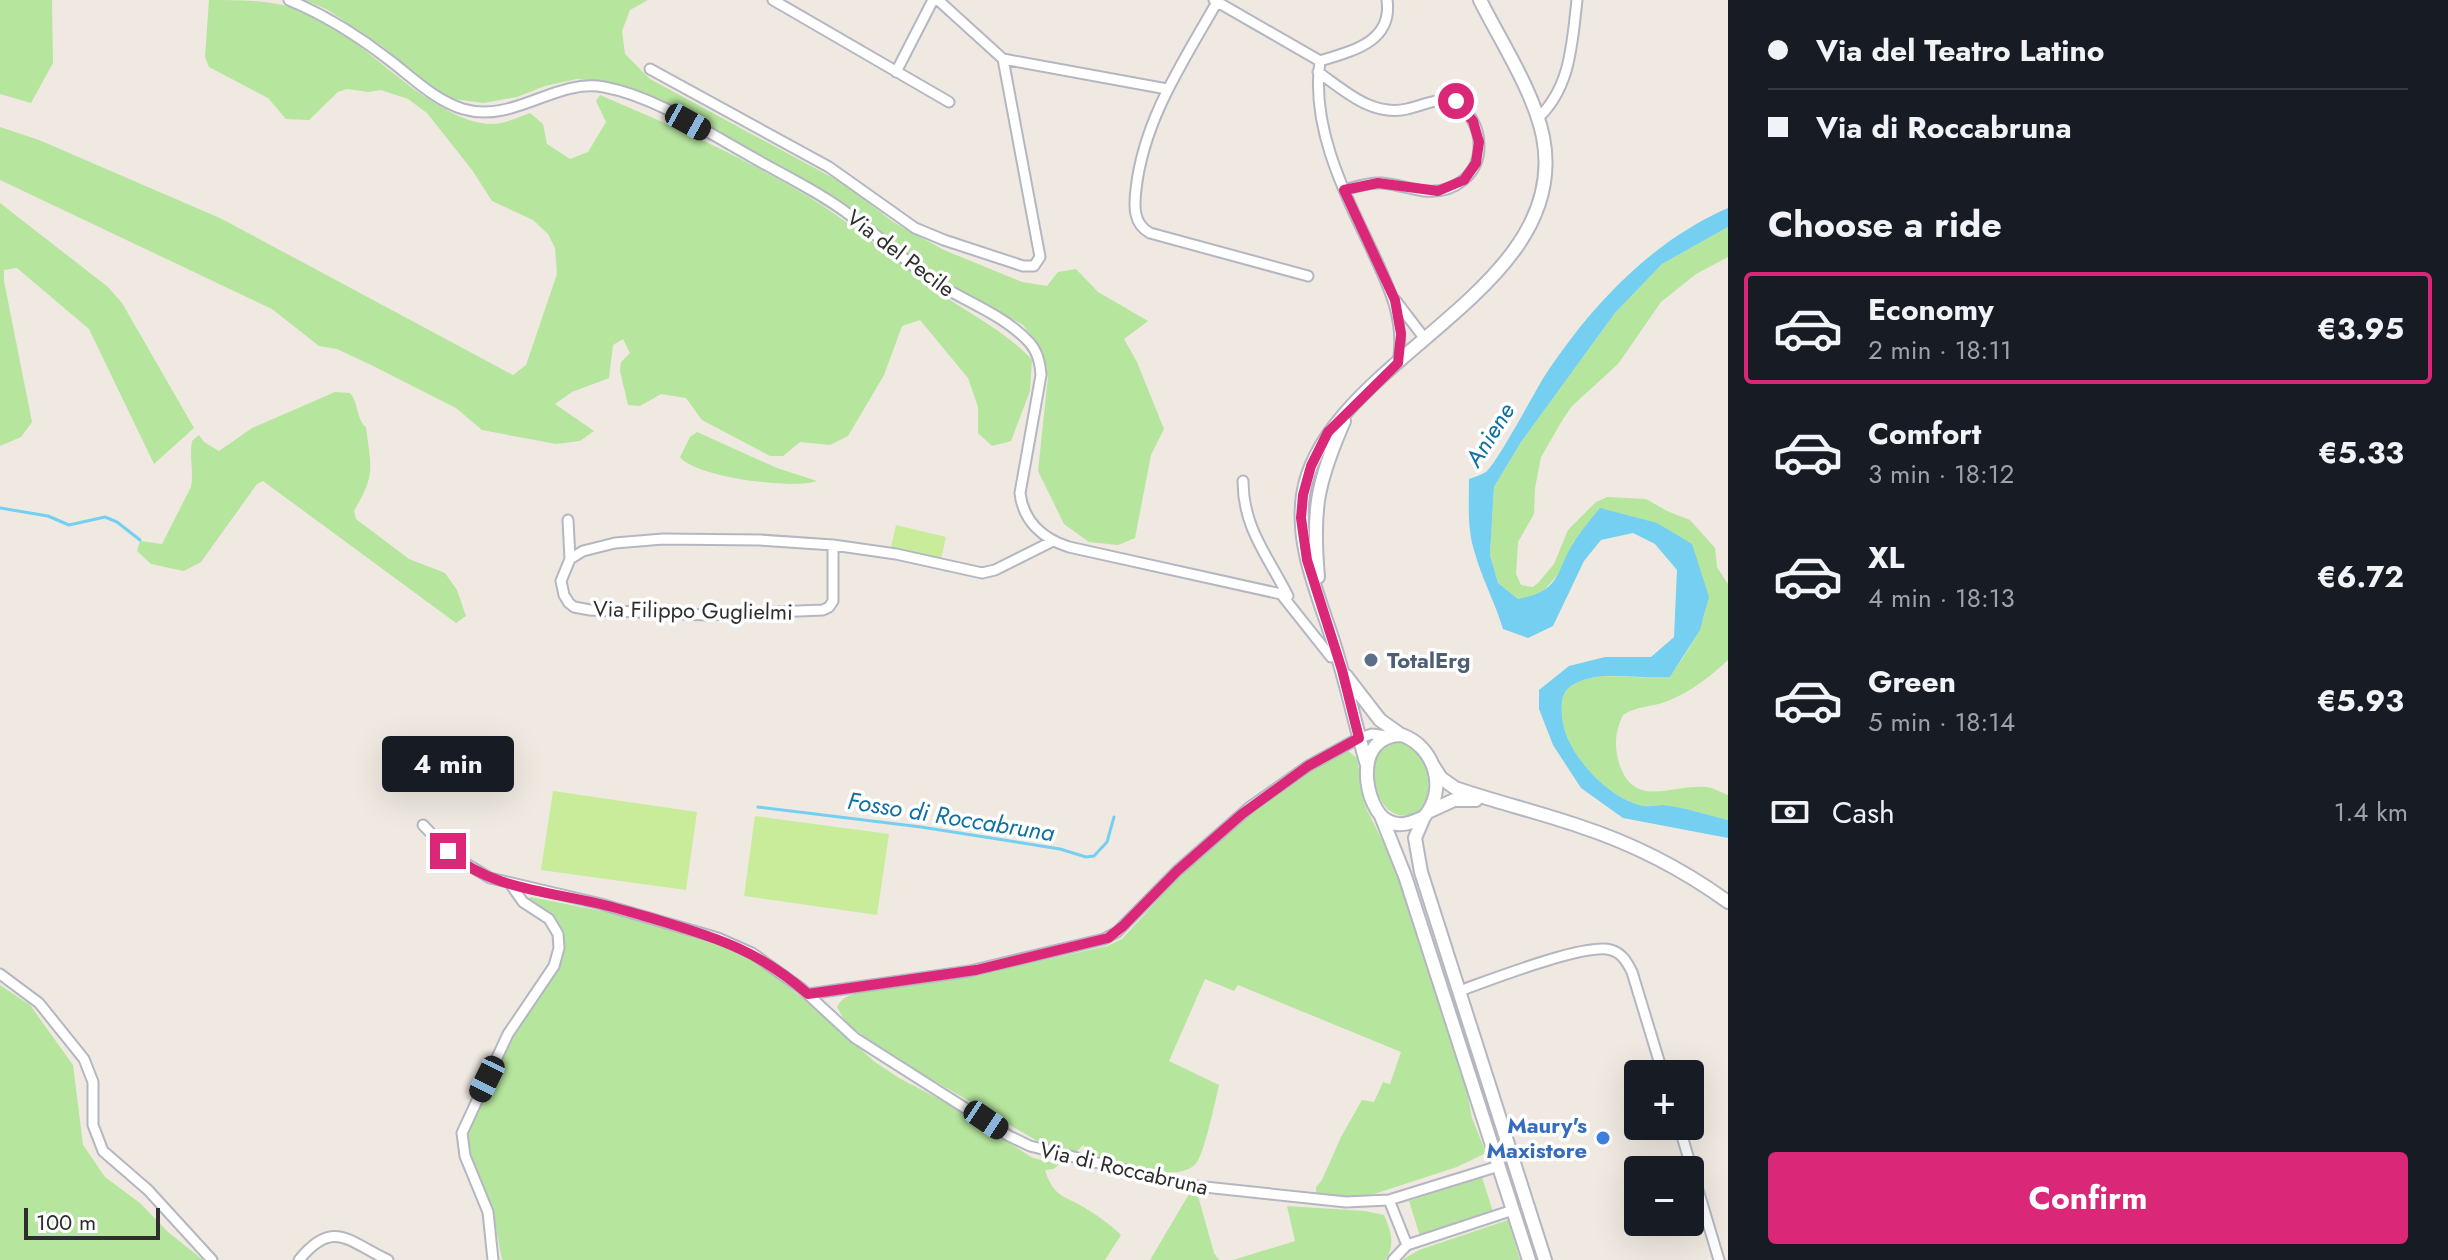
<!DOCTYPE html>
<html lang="en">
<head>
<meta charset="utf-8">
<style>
  body { margin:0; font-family:Jost,sans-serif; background:#20242c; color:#f1f3f6; height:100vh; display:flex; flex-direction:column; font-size:30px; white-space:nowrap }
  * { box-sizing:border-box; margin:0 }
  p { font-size:26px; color:#9ea1a6 }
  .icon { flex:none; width:44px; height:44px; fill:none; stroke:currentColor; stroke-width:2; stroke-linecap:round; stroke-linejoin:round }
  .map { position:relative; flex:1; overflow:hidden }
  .side { display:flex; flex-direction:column; background:#171b24; width:720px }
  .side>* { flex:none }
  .banner { display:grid; align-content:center; height:176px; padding:0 40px; background:#171b24 }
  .buttons { position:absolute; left:1624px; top:1060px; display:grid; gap:16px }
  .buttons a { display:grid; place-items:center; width:80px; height:80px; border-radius:8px; background:#171b24; box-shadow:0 8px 32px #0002; font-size:40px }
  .scale { position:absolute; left:24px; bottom:20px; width:136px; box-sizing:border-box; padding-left:8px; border:4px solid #2e2e2e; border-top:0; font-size:22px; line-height:28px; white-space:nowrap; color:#2e2e2e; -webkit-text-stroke:6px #fff; paint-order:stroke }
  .end { position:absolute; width:36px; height:36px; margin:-18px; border:10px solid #db2777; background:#fff; box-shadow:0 0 0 4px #fff }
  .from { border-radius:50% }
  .bubble { position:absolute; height:56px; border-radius:8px; background:#171b24; box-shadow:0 8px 32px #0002; font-size:26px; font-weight:700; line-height:56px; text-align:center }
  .car { position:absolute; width:24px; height:48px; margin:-24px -12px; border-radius:10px; box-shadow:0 0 6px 2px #0007; background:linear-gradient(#222 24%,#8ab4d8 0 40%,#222 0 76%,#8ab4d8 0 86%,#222 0) }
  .banner b { display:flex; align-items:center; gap:28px; height:76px; font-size:30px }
  .banner b+b { border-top:2px solid #363941 }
  .banner i { width:20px; height:20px; background:#f1f3f6 }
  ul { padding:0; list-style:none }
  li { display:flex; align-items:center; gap:24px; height:112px; margin:0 16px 12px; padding:0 24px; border:4px solid transparent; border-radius:8px }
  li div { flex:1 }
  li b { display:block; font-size:30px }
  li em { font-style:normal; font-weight:700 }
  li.current { border-color:#db2777 }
  li>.icon { width:72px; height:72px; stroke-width:1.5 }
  h2 { padding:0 40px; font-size:36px; line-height:96px }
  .pay { display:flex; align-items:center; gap:20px; height:88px; padding:0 40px; font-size:30px }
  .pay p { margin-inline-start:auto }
  .cta { display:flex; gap:16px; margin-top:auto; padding:16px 40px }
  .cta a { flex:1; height:92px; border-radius:8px; background:#db2777; color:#fff; font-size:32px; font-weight:700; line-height:92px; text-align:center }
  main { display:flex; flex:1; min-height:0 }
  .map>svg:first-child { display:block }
  .green { fill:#b6e59e }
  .pitch { fill:#c9ec9a }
  .water { fill:#75cff0 }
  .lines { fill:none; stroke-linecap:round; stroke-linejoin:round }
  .stream { stroke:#75cff0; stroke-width:3 }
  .minor-casing { stroke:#b4b7c1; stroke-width:13 }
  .secondary-casing { stroke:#b4b7c1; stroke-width:16 }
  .minor { stroke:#fff; stroke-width:9 }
  .secondary { stroke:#fff; stroke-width:12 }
  .route { stroke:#db2777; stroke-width:10 }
  .service-dot { fill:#5c6f8a; stroke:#fff; stroke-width:3 }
  .shop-dot { fill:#3f7fe0; stroke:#fff; stroke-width:3 }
  .labels { text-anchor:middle; stroke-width:7; stroke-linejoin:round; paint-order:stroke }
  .street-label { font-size:22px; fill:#2e2e2e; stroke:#fff }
  .service-label { font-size:22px; font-weight:bold; fill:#4e5e75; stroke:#fff; text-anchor:start }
  .shop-label { font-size:22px; font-weight:bold; fill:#366cbe; stroke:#fff; text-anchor:end }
  .water-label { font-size:24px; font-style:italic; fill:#0d6fa3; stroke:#fff }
</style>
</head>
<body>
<main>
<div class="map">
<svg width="1728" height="1260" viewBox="0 0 1728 1260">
  <rect width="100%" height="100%" fill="#efe9e1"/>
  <path class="green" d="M 0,0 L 52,0 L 53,63 L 31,103 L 0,94 Z
    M 209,0 C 250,0 280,0 317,16 C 365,41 445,134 501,123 C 511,121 521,116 530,113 L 543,124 L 547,144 L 570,159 L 588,152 L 606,122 L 596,101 L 600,95 C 668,124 735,153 799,191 C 847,219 888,255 933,288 C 966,313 1004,329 1032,360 L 1030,391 L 1011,441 L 992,446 L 978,433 L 978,407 L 968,378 L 920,320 L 902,326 L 884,375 L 848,436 L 830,445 L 800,442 L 783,456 L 770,456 L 702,420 L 686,398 L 661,394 L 640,406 L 628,405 L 620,371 L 621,362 L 630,353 L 623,339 L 613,345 L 609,378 L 572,392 L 555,404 L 594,431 L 580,441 L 556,444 L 482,430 L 456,408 L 371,365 L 337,349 L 319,346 L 272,309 L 0,180 L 0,127 L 39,140 L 222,219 L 513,375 L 526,365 L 557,274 L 555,248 L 548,234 L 533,220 L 492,201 L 472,170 L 427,113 L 408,99 L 381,90 L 369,92 L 347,89 L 338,92 L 309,120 L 286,119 L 268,98 L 209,67 L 205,57 Z
    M 305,0 L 648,0 L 630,10 L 622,31 L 625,54 L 650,79 L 846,185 L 893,222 L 944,250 L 1022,282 L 1047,286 L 1058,272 L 1076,269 L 1098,292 L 1148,321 L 1124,339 L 1137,362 L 1164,429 L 1151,455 L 1135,538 L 1118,545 L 1089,542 L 1064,524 L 1038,471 L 1048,377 L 1037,342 L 1023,325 L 929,272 L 883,238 L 850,207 L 657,100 L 608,82 L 577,79 L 545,86 L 517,97 L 483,103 L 446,98 L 382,46 L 328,10 Z
    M 0,203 L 108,287 L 122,303 L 194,428 L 154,464 L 89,329 L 17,268 L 4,270 L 4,281 L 32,422 L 21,437 L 0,446 Z
    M 1728,227 L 1728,257 L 1696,274 L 1661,302 L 1618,364 L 1572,406 L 1563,419 L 1541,457 L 1535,488 L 1534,514 L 1518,542 L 1516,574 L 1521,585 L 1533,587 L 1538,583 L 1554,564 L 1568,530 L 1596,502 L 1607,497 L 1646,499 L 1667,511 L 1690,520 L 1715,548 L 1717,567 L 1728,584 L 1728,660 C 1711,676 1688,694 1665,702 C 1650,707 1637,706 1623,715 C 1615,731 1614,746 1619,763 C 1634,810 1671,784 1705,787 C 1713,787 1720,792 1728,795 L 1728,820 C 1707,815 1684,807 1662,805 C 1657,805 1650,807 1644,806 C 1609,800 1564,752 1562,716 C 1561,704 1561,691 1574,684 C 1601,669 1641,681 1670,677 C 1689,648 1719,611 1701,576 C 1691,557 1671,539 1657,523 L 1574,541 L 1562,570 L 1540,595 L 1518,599 L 1498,583 L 1490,555 L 1494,487 L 1521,442 L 1615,313 L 1662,264 Z
    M 335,392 L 350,393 C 359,403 356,419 366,427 C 371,468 376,474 354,511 L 356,519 L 409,559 L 445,573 L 457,590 L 466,616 L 456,623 L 263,481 L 257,484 L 201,562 L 184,571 L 151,564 L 137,551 L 140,541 L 162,544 L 191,487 C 194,472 189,457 192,441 L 199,435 L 204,442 L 219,451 L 252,428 Z
    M 697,432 L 777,468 L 817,481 C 793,490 695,477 680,457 L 690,437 Z
    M 1402,741 C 1429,751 1435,790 1421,812 C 1374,833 1365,761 1383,746 C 1388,743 1395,742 1402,741 Z
    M 1348,751 L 1357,758 L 1365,806 L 1394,864 L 1467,1092 L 1472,1118 L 1486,1153 L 1457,1167 L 1371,1195 L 1356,1197 L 1316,1195 L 1316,1187 L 1322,1180 L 1341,1137 L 1362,1100 L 1374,1102 L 1383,1082 L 1390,1084 L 1401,1052 L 1238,985 L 1234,991 L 1205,979 L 1169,1061 L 1219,1085 C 1215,1102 1205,1150 1197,1162 C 1181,1186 1112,1162 1089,1156 L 1091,1151 L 1083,1145 L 1075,1153 L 1039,1142 L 887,1053 L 846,1023 L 837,1007 C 843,996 850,995 861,992 L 959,979 L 1107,946 L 1122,939 L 1176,880 L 1281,788 L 1301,774 Z
    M 531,897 L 631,917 L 733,950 L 754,960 L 801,997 L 875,1062 L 899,1078 L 941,1100 L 1033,1158 L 1059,1164 L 1054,1169 L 1045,1170 C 1054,1198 1064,1195 1085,1208 C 1097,1215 1111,1225 1121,1235 L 1105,1260 L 502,1260 L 493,1212 L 467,1146 L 468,1132 L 513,1038 L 558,968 L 564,950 L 562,932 L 558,922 L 526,900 Z
    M 0,985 L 30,1005 L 73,1065 L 83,1145 L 105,1177 L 140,1203 L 168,1232 L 203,1260 L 0,1260 Z
    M 1482,1177 L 1493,1212 L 1420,1236 L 1409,1201 Z
    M 1189,1194 L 1198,1196 L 1214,1253 L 1219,1260 L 1150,1260 Z
    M 1287,1206 L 1365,1211 L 1384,1215 C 1391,1231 1396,1245 1385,1260 L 1233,1260 L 1295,1241 Z
    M 1508,1220 L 1520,1260 L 1402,1260 L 1419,1250 Z"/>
  <path class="pitch" d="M 896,525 L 946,537 L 941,559 L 891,547 Z
    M 553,791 L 697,812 L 686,890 L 541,870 Z
    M 755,816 L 889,834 L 877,915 L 744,896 Z"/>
  <path class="water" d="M 1728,208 L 1728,227 L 1662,264 L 1615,313 L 1521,442 L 1494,487 L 1490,555 L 1498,583 L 1518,599 C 1564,591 1555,569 1576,539 C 1583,528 1592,518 1600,508 L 1657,523 L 1692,544 L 1709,597 L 1700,630 L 1670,677 C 1640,680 1601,669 1574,684 C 1561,691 1561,704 1562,716 C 1564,752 1609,800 1644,806 C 1650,807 1657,805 1663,805 C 1684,807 1707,815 1728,820 L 1728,838 L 1623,818 L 1581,788 L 1553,745 L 1539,709 L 1539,690 L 1569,666 L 1605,657 L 1651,657 L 1674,637 L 1677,570 L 1655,544 L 1633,533 L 1601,540 L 1584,561 L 1553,626 L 1528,638 L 1503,629 C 1495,602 1481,577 1474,550 C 1467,527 1469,503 1469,479 C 1474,477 1481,475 1486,472 C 1497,463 1533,395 1544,377 C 1590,307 1650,242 1728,208 Z"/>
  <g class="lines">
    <path class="stream" d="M 0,508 L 48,516 L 69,525 L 105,517 L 117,522 L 140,540
      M 758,807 L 921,827 L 1060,849 L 1086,857 L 1094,856 L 1107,842 L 1114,817"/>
    <g class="minor-casing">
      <path id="minor" d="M 289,0 C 325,15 357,35 388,59 C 412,77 434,100 463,109 C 514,124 555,78 604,87 C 657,97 706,132 752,157 C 785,176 821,193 851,216 C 879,236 904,260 932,280 C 963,301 1003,314 1029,342 C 1038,352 1040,363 1041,375 L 1020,493 C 1023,521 1043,539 1069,547 L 1281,594 L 1331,657 L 1338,655
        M 773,0 L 949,102
        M 1214,0 L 1320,61 C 1352,51 1393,42 1387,0
        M 1217,2 C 1183,62 1144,119 1136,189 C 1134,206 1133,224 1150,233 L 1308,276
        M 1003,59 L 1167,89
        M 1320,61 C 1311,124 1341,186 1368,242 C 1387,283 1406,317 1398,363
        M 650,69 L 829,167 L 915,228 L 944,240 L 1023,266 L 1034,266 L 1040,257 L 1003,59 L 938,0
        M 896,72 L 933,0
        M 1318,72 C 1345,91 1372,117 1407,109 C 1424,105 1439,97 1456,101 C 1469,111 1479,128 1479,144 C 1480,175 1454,194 1424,191 C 1410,189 1396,184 1381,183 C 1368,182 1356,187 1344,190
        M 1537,119 C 1571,88 1572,43 1577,0
        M 1396,301 L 1425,339
        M 1243,481 C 1243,528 1268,556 1288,596
        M 568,520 L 570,559
        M 833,545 L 833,601 L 829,607 L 823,610 L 706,615 L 590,610 L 574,607 L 569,603 L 564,595 L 561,581 L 570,559 L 583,551 L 615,543 L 663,539 L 760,540 L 833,545 L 896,554 L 982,573 L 995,570 L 1053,541
        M 423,825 L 452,855 L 490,878 L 601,904 L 718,938 L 752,953 L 801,988 L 855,1038 L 1009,1136 L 1030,1146 L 1186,1185 L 1346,1202 L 1389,1200 L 1499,1166
        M 0,974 L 39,1003 L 84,1059 L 93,1082 L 93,1125 L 103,1151 L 148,1190 L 212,1260
        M 1459,991 C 1488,981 1586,942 1611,950 C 1622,953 1627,962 1632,972 L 1663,1074
        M 808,994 L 970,971 L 1104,939 L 1117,932 L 1177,871 L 1250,807 L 1308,766 L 1359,738 L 1372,734 L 1387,736
        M 1679,1126 L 1719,1260
        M 1389,1200 L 1407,1245
        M 299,1260 C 334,1217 350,1243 388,1260
        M 493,1260 L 488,1212 L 465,1156 L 462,1133 L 508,1034 L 554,966 L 559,948 L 558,934 L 549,919 L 523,902 L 511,885
        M 1393,1260 L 1407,1245 L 1513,1210"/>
    </g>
    <g class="secondary-casing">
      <path id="secondary" d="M 1318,577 C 1312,509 1317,483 1344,421
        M 1346,676 L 1380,720 L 1401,735
        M 1402,735 C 1435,747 1448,790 1424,817 C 1413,822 1400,828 1388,821 C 1365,810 1350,735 1402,735 Z
        M 1432,764 L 1441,778 L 1455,788 C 1496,802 1538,812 1579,826 C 1631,843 1684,870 1728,902
        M 1367,765 C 1356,728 1348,690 1337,654 C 1322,602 1295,550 1303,495 C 1323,360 1574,293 1543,137 C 1534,92 1501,42 1480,0
        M 1430,811 L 1454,800 L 1476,800
        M 1381,816 L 1405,876 L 1529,1260
        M 1424,817 L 1415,838 L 1421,872 L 1545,1260"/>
    </g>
    <use href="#minor" class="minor"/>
    <use href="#secondary" class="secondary"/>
  </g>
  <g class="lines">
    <path class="route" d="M 448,851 C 488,888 545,891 596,903 C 618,908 640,915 661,921 C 721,939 760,952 808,994 L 976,970 L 1108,938 L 1123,926 L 1177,871 L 1242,814 L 1308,766 L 1359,738 L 1342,670 L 1307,560 L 1301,518 L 1303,495 L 1311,466 L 1328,432 L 1398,363 L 1401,334 L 1395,300 L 1344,190 L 1378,183 L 1438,191 L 1464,180 L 1476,163 L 1479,142 L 1473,121 L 1456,101"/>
  </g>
  <circle class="service-dot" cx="1371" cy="660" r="8"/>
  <circle class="shop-dot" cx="1603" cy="1138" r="8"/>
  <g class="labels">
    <g class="street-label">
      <text transform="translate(901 253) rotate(37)" y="8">Via del Pecile</text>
      <text transform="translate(693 610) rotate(1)" y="8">Via Filippo Guglielmi</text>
      <text transform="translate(1124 1168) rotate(13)" y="8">Via di Roccabruna</text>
    </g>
    <g class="service-label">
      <text x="1387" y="668">TotalErg</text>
    </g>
    <g class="shop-label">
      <text x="1587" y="1133">Maury's<tspan x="1587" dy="25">Maxistore</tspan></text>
    </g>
    <g class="water-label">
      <text transform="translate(1490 435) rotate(-58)" y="8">Aniene</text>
      <text transform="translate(951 817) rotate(9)" y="8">Fosso di Roccabruna</text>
    </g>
  </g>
</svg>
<div class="buttons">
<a>+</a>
<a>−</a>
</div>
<div class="scale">100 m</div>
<i class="end from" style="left:1456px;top:101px"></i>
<i class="end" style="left:448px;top:851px"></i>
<div class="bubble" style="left:382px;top:736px;width:132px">4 min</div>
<i class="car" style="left:688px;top:122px;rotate:119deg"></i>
<i class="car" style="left:487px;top:1079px;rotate:206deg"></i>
<i class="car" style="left:986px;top:1120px;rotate:124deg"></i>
</div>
<section class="side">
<div class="banner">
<b><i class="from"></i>Via del Teatro Latino</b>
<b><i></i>Via di Roccabruna</b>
</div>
<h2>Choose a ride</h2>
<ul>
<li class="current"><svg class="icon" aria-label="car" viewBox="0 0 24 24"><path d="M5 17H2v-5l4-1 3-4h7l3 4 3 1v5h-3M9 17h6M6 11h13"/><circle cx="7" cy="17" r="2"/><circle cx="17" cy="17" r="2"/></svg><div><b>Economy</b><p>2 min · 18:11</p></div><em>€3.95</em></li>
<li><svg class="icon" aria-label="car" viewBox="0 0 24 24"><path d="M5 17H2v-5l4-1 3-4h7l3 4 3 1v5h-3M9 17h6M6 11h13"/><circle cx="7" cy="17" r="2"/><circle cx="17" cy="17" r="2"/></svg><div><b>Comfort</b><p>3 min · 18:12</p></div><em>€5.33</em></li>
<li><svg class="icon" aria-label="car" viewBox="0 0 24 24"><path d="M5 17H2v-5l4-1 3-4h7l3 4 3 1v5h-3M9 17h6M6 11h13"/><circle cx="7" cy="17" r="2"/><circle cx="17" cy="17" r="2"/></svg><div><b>XL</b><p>4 min · 18:13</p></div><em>€6.72</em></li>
<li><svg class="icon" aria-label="car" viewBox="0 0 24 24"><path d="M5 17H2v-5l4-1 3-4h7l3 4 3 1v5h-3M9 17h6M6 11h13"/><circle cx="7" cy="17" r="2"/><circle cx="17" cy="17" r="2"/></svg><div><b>Green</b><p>5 min · 18:14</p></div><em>€5.93</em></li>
</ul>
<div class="pay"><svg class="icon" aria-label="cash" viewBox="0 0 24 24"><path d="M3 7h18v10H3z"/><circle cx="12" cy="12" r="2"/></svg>Cash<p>1.4 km</p></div>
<div class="cta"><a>Confirm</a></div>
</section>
</main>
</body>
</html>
